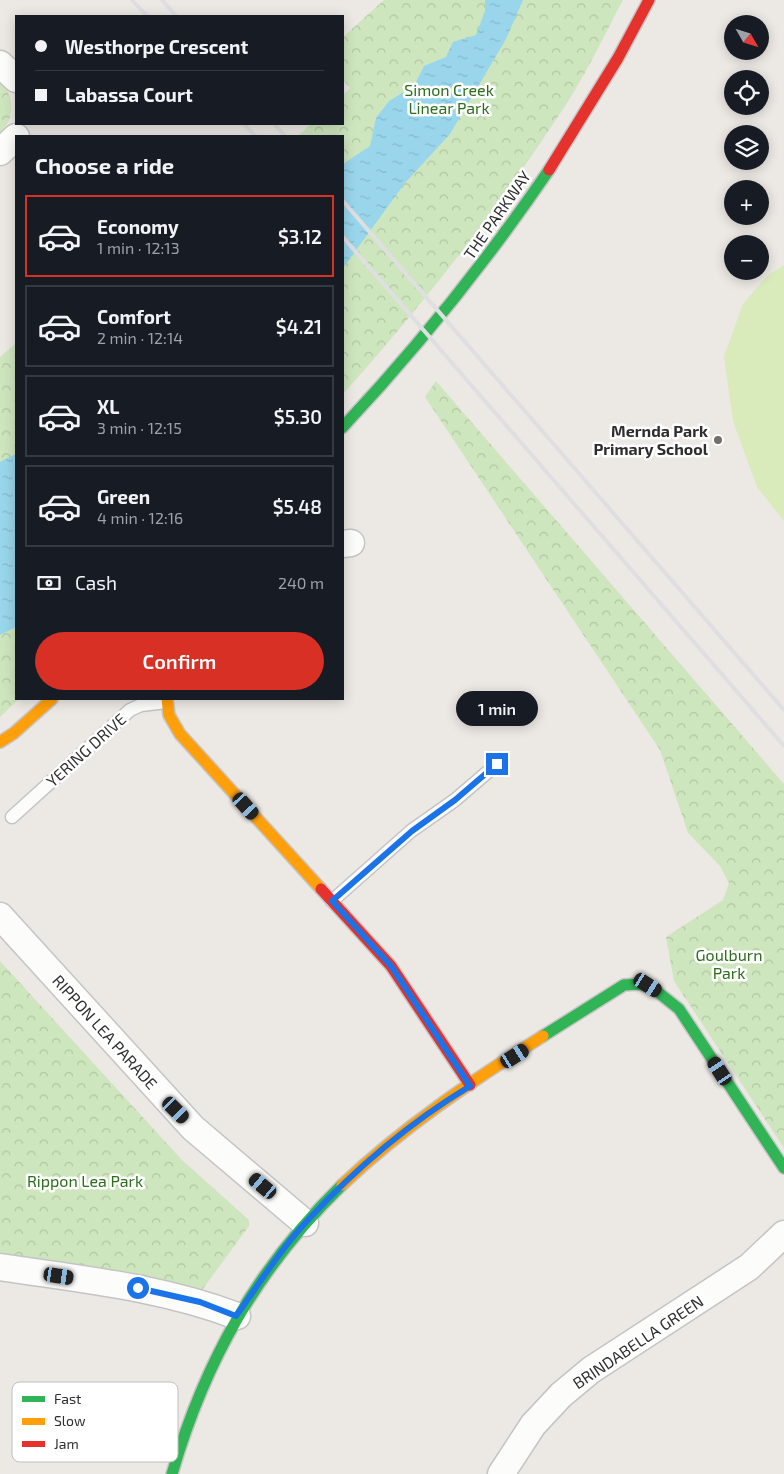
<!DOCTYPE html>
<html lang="en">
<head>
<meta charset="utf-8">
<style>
  body { margin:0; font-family:"Exo 2",sans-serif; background:#20242c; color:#f1f3f6; height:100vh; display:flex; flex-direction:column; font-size:19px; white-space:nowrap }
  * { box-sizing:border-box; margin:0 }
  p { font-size:16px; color:#9ea1a6 }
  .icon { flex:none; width:28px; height:28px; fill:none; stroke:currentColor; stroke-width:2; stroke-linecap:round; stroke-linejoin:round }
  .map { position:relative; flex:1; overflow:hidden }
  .details { position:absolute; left:15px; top:135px; width:329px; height:565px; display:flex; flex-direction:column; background:#171b24; border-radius:0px; box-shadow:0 2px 12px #0003 }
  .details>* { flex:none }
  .top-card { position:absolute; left:15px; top:15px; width:329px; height:110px; border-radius:0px; box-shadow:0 2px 12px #0003; display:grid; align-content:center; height:110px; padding:0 20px; background:#171b24 }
  .needle { width:32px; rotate:129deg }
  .controls { position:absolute; left:724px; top:15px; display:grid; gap:10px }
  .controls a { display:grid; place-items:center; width:45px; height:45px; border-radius:50%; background:#171b24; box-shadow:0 2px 12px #0003; font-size:25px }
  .end { position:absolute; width:22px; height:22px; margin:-11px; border:6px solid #1a73e8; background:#fff; box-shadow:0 0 0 2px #fff }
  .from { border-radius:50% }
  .bubble { position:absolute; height:35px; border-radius:18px; background:#171b24; box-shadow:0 2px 12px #0003; font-size:16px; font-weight:600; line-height:35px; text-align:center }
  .car { position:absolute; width:15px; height:30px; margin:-15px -8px; border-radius:6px; box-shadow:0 0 4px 1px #0007; background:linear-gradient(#222 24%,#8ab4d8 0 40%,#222 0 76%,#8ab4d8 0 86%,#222 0) }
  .top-card b { display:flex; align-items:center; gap:18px; height:48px; font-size:19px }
  .top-card b+b { border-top:1px solid #363941 }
  .top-card i { width:12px; height:12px; background:#f1f3f6 }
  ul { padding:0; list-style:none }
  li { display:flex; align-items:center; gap:15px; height:82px; margin:0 10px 8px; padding:0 10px; border:2px solid #363941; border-radius:0px }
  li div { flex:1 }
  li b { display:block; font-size:19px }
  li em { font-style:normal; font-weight:600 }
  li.current { border-color:#d93025 }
  li>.icon { width:45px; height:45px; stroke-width:1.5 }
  h2 { padding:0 20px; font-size:22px; line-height:60px }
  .pay { display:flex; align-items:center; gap:12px; height:55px; padding:0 20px; font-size:19px }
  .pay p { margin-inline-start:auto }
  .primary-button { display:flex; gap:10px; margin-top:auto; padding:10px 20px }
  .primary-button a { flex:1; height:58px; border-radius:30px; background:#d93025; color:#fff; font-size:20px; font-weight:600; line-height:58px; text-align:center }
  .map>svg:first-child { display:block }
  .park { fill:url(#park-crowns) }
  .pitch { fill:#d9eabb }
  .water { fill:url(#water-ripples) }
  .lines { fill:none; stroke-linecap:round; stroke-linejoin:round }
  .lane-casing { stroke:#c5c4c5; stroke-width:15 }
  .street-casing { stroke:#c5c4c5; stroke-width:29 }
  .fast-casing { stroke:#c5c4c5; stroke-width:14 }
  .slow-casing { stroke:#c5c4c5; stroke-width:14 }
  .jam-casing { stroke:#c5c4c5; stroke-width:14 }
  .lane { stroke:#fcfcfb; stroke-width:12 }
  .street { stroke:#fcfcfb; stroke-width:26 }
  .fast { stroke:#30b455; stroke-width:11 }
  .slow { stroke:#ff9f0a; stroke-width:11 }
  .jam { stroke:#e5322d; stroke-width:11 }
  .rail { stroke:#dfdfe1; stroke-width:4 }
  .route { stroke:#1a73e8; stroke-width:6 }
  .poi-dot { fill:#706f6e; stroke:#fff; stroke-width:2 }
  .labels { text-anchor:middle; stroke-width:5; stroke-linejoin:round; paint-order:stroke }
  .park-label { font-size:16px; fill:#2c6e1b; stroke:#fff }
  .street-label { font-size:16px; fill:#2e2e2e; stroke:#fff }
  .poi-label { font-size:16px; font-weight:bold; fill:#2e2e2e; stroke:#fff; text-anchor:end }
  .key { fill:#fff; stroke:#c0c0c0; stroke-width:1 }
  .key-label { font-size:14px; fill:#2e2e2e }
</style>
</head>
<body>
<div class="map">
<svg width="784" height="1474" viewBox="0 0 784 1474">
  <defs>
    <pattern id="park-crowns" width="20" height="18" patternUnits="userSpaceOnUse" patternTransform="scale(1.25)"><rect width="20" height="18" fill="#cee6be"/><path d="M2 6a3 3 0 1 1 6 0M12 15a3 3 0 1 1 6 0" fill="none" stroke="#b1c6a4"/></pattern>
    <pattern id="water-ripples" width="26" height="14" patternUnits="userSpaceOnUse" patternTransform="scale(1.25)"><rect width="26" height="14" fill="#99d6ec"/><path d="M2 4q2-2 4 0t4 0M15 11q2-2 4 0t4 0" fill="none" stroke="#84b8cb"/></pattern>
  </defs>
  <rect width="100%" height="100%" fill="#ece8e4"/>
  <path class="park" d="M 384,0 L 623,0 C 605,34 588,70 567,103 C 500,206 425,303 343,394 L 342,136 L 298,136 L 311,124 L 342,124 L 343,95 L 350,88 L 343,80 L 343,37 Z
    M 0,78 C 13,96 17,116 0,133 Z
    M 16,343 L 16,699 L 19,699 L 0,717 L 0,357 Z
    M 436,381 L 784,784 L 784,1148 L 674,981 L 666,937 L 723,900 L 729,883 L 720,866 L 688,833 L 660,750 L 425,397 Z
    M 0,961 L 182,1160 L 249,1220 L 249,1226 L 202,1290 L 0,1253 Z"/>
  <path class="pitch" d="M 784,265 L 784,521 L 757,487 L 733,421 L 724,356 L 743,304 L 766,277 Z"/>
  <path class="water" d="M 485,0 L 523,0 L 506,39 L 450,134 L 405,183 L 343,268 L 343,164 L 370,146 L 376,118 L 389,101 L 414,86 L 424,66 L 446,57 L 453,42 L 476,35 L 485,11 Z
    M 16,454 L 16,627 L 0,635 L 0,462 Z"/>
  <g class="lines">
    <g class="lane-casing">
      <path id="lane" d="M 12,817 L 130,710 L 141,705 L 166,702
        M 332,901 L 411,831 L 455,800 L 497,764"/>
    </g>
    <g class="street-casing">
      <path id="street" d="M 0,64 L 16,79
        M 0,152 L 16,137
        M 342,544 L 351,543
        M 0,916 L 193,1128 L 305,1223
        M 0,1267 C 80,1279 161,1287 237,1316
        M 501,1474 L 533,1425 L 561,1395 L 591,1370 L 749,1267 L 784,1234"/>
    </g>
    <g class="fast-casing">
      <path id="fast" d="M 342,428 C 418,347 486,262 549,170
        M 543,1036 L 624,985 L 640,984 L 654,989 L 679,1009 L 784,1168
        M 172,1474 C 205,1361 257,1268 342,1185"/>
    </g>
    <g class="slow-casing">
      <path id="slow" d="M 167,699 L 169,715 L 180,734 L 321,889
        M 0,742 L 14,733 L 52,699
        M 342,1185 C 403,1127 472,1081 543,1036"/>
    </g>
    <g class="jam-casing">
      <path id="jam" d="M 549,170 L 618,58 L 649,0
        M 321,889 L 391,966 L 470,1085"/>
    </g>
    <use href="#lane" class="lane"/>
    <use href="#street" class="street"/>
    <use href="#fast" class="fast"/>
    <use href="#slow" class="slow"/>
    <use href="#jam" class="jam"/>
    <path class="rail" d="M 132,0 L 147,16
      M 162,0 L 176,16
      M 244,124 L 255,136
      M 274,124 L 285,136
      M 342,200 L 784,710
      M 342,236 L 784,746"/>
  </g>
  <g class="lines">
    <path class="route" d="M 138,1288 L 200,1302 L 236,1316 C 259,1284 280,1250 307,1221 C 355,1169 409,1123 470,1086 L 391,966 L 332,901 L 412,831 L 455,800 L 497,764"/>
  </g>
  <circle class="poi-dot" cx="718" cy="440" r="5"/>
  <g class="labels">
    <g class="park-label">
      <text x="449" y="96">Simon Creek<tspan x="449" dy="18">Linear Park</tspan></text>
      <text x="729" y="961">Goulburn<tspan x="729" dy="18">Park</tspan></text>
      <text x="85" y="1187">Rippon Lea Park</text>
    </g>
    <g class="street-label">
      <text transform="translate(497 215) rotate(-55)" y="6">THE PARKWAY</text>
      <text transform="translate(86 750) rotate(-42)" y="6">YERING DRIVE</text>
      <text transform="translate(105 1032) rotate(48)" y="6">RIPPON LEA PARADE</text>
      <text transform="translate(638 1342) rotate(-34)" y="6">BRINDABELLA GREEN</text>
    </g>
    <g class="poi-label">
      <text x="708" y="437">Mernda Park<tspan x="708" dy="18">Primary School</tspan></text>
    </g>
  </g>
  <rect x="12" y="1382" width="166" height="80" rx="8" class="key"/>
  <rect x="22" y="1396" width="23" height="6" fill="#30b455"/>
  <rect x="22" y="1418" width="23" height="7" fill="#ff9f0a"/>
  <rect x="22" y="1441" width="23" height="6" fill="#e5322d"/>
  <g class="key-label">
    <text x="54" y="1404">Fast</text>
    <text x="54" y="1426">Slow</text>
    <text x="54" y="1449">Jam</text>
  </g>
</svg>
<div class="controls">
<a><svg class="needle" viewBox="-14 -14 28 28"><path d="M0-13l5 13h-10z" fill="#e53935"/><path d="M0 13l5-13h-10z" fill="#9ea1a6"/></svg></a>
<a><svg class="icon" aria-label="locate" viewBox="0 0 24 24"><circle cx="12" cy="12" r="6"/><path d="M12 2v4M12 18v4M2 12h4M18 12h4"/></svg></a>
<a><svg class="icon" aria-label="layers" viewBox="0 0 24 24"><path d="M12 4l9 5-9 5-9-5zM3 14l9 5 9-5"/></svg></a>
<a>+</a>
<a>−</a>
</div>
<i class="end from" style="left:138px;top:1288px"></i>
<i class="end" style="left:497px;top:764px"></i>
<div class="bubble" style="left:456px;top:691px;width:82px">1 min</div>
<i class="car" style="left:246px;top:806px;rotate:138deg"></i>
<i class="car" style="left:648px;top:985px;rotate:123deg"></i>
<i class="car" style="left:515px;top:1056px;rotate:57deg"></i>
<i class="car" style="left:720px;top:1071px;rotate:327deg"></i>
<i class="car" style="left:176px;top:1110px;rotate:135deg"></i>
<i class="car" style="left:263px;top:1186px;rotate:310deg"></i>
<i class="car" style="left:59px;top:1276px;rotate:99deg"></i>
<div class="top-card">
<b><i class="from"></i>Westhorpe Crescent</b>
<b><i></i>Labassa Court</b>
</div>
<section class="details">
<h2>Choose a ride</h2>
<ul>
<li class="current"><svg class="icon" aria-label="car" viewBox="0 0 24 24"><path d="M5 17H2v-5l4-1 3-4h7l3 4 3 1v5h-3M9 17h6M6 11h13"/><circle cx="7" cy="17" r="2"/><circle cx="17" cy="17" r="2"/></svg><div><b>Economy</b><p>1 min · 12:13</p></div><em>$3.12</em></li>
<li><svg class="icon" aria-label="car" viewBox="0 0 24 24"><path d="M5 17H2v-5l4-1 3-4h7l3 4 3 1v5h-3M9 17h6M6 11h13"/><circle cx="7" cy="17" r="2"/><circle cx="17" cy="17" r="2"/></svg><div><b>Comfort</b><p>2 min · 12:14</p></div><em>$4.21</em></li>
<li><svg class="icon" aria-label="car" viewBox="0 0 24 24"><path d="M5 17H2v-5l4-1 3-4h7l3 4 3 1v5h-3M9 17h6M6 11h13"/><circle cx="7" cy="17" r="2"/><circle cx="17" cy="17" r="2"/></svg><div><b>XL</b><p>3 min · 12:15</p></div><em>$5.30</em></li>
<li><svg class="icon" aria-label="car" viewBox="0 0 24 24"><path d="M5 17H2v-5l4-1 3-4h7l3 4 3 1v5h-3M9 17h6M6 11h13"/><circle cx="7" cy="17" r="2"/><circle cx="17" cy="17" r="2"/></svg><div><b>Green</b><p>4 min · 12:16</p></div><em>$5.48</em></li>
</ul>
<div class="pay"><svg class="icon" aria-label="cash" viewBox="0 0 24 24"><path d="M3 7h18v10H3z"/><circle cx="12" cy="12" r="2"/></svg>Cash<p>240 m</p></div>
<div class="primary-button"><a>Confirm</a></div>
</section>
</div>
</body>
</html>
